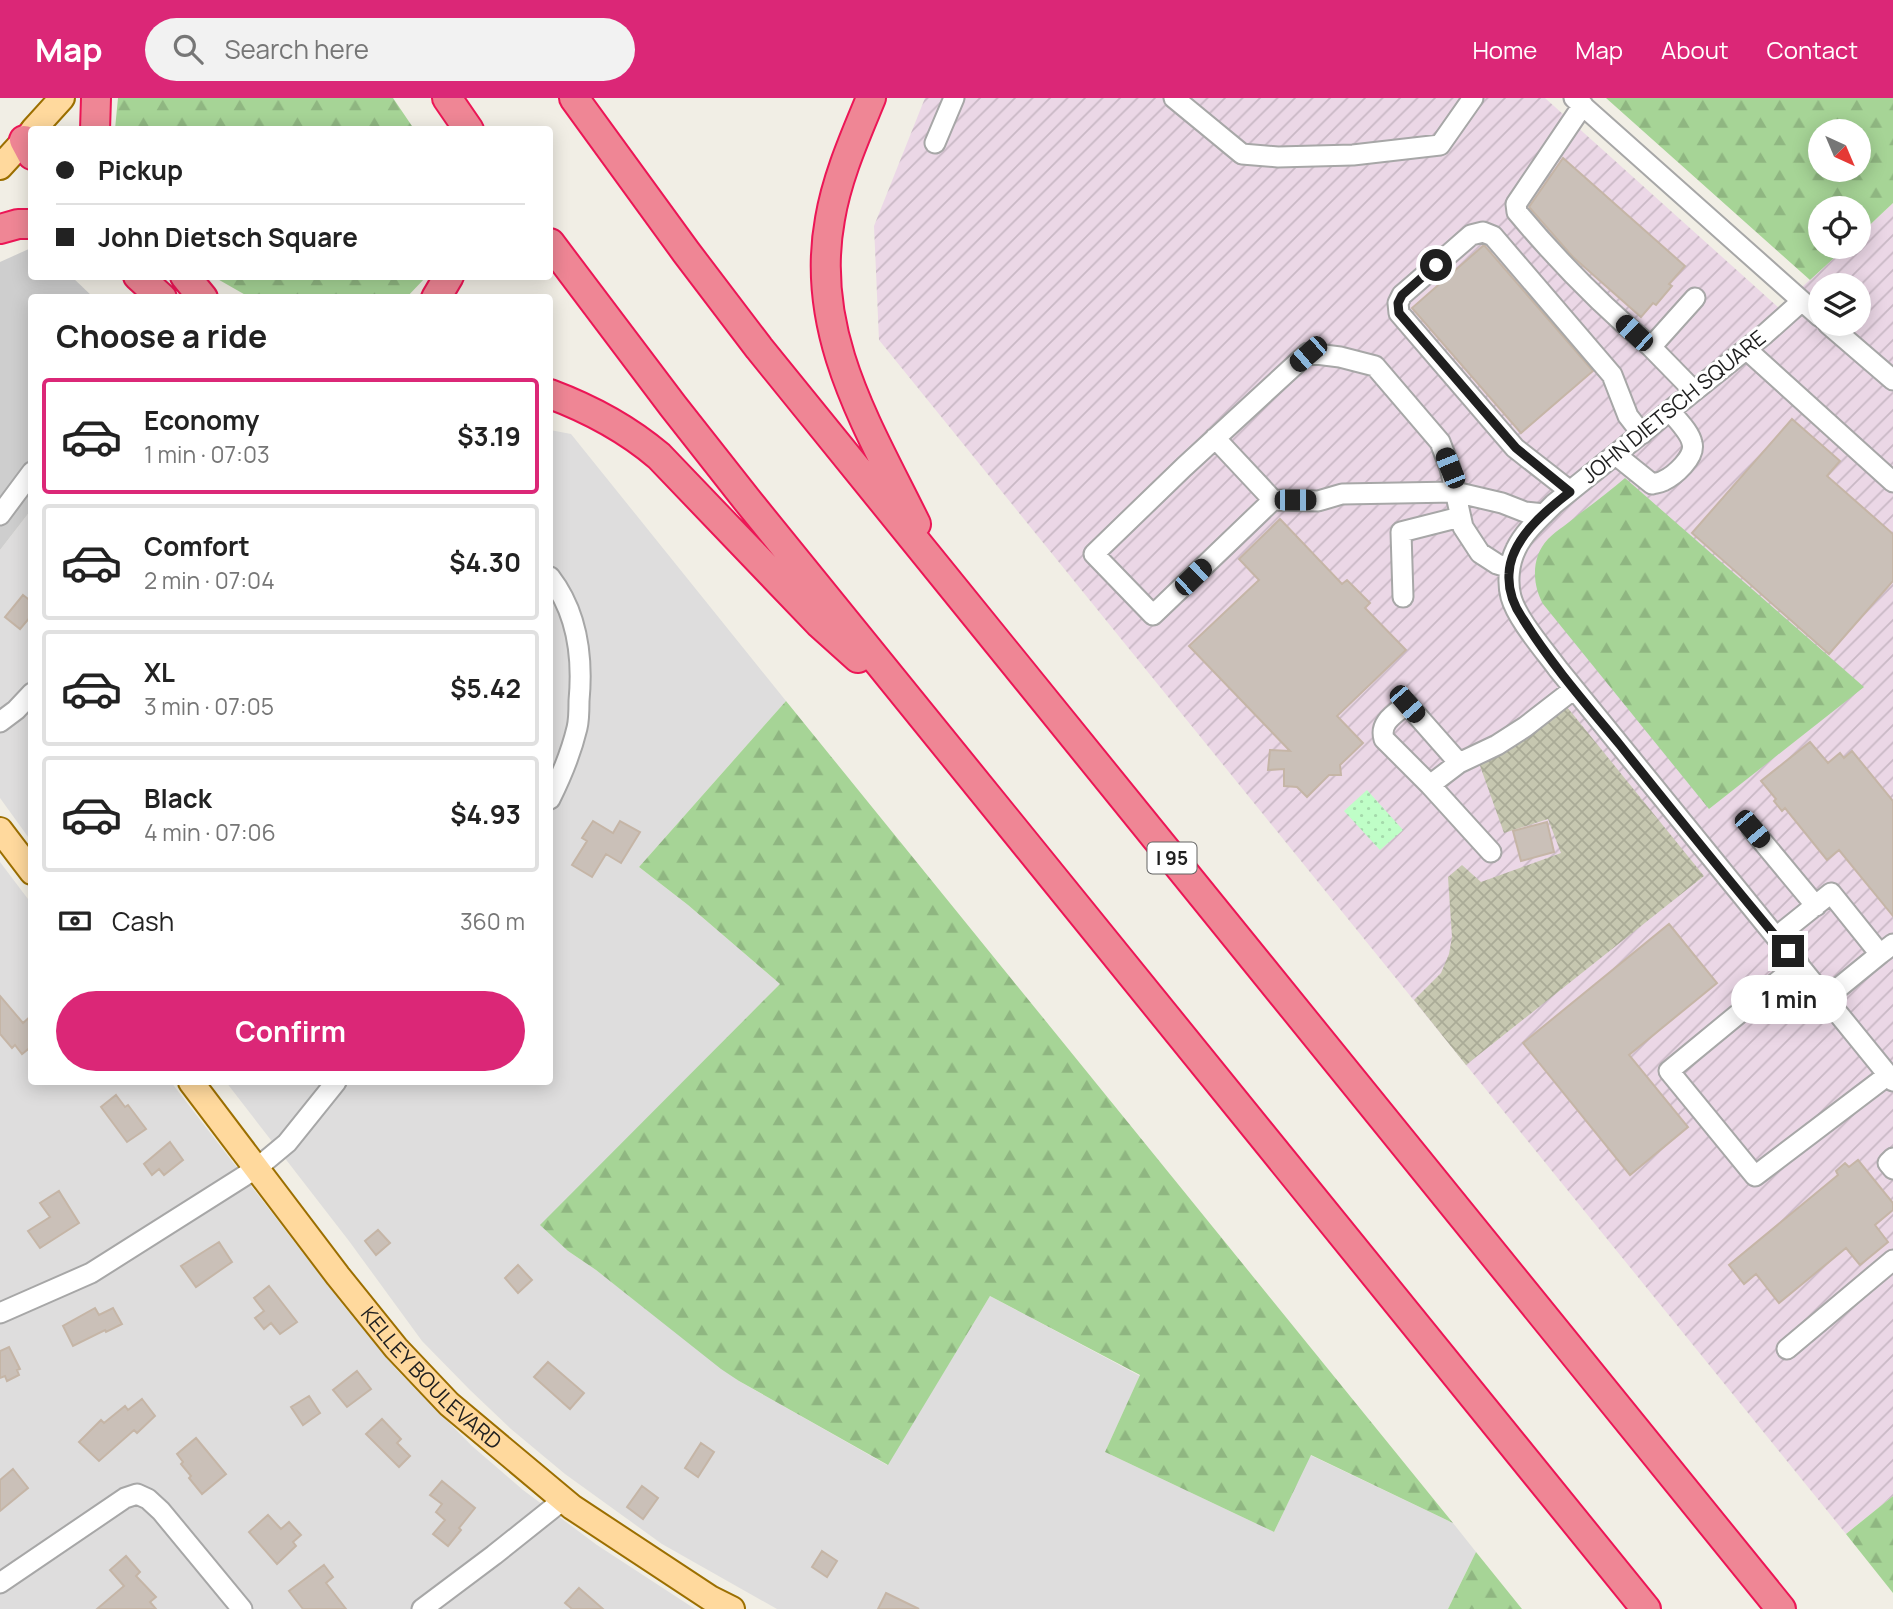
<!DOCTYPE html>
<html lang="en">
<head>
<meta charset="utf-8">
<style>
  body { margin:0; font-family:Manrope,sans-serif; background:#f2f2f2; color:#222; height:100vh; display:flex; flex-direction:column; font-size:26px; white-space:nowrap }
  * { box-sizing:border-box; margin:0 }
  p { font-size:23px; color:#767676 }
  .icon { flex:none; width:38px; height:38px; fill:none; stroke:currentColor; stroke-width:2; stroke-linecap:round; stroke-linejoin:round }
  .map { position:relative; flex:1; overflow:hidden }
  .drawer { position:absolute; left:28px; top:196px; width:525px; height:791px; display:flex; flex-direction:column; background:#fff; border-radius:7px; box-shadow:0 4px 18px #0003 }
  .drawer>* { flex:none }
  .hud { position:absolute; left:28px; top:28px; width:525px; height:154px; border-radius:7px; box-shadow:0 4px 18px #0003; display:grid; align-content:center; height:154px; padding:0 28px; background:#fff }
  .needle { width:46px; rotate:136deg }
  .buttons { position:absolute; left:1808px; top:21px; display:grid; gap:14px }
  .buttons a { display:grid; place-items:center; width:63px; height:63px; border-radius:50%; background:#fff; box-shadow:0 4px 18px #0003; font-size:35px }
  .end { position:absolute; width:32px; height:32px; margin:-16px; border:9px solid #202020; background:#fff; box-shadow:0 0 0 4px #fff }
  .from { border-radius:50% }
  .bubble { position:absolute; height:49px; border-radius:24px; background:#fff; box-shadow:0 4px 18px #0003; font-size:23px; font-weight:700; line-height:49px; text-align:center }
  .car { position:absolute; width:21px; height:42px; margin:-21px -10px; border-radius:9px; box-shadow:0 0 5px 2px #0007; background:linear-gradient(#222 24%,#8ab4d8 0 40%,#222 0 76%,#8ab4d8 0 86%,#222 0) }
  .hud b { display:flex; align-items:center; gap:24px; height:66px; font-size:26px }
  .hud b+b { border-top:2px solid #e0e0e0 }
  .hud i { width:18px; height:18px; background:#222 }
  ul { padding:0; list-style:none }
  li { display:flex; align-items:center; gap:21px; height:116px; margin:0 14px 10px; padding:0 14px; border:4px solid #e0e0e0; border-radius:7px }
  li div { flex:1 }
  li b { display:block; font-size:26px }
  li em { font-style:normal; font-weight:700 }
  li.selected { border-color:#db2777 }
  li>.icon { width:63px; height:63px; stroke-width:1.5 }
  h2 { padding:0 28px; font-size:32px; line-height:84px }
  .pay { display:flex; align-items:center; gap:18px; height:77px; padding:0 28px; font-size:26px }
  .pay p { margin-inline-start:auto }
  .primary-button { display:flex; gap:14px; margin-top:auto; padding:14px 28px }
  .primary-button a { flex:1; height:80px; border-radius:42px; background:#db2777; color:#fff; font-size:28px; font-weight:700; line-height:80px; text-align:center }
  header { display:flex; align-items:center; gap:42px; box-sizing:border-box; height:98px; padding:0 35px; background:#db2777; color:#fff }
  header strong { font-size:33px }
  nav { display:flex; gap:38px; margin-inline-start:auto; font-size:24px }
  .search { width:490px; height:63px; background:#f2f2f2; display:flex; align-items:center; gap:18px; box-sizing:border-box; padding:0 24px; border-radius:38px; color:#767676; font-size:26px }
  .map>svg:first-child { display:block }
  .residential { fill:#dedddd }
  .industrial { fill:url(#industrial-furrows); fill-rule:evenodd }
  .religious { fill:#cecece }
  .construction { fill:url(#construction-cross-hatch) }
  .forest { fill:url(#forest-firs); fill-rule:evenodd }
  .park { fill:url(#park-dots) }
  .building { fill:#cac0b8; stroke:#c5b5a6; stroke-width:2 }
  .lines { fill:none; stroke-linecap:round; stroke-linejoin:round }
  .minor-casing { stroke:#a7a7a7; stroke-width:23 }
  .major-casing { stroke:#9c6f00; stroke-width:28 }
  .highway-casing { stroke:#ec1656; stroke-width:32 }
  .minor { stroke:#fff; stroke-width:19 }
  .major { stroke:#ffd99d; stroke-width:24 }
  .highway { stroke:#ef8695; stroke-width:28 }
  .route { stroke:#202020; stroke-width:9 }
  .labels { text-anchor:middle; stroke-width:6; stroke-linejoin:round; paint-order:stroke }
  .shield { fill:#fff; stroke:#636363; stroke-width:2 }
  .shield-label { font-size:19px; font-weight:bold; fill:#202020 }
  .street-label { font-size:21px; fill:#202020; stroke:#fff }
</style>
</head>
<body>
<header>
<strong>Map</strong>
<div class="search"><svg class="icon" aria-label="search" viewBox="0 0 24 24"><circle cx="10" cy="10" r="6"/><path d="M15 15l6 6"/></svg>Search here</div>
<nav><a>Home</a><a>Map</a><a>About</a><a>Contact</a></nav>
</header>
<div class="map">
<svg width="1893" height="1511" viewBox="0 0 1893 1511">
  <defs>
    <pattern id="industrial-furrows" width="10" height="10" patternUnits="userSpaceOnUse" patternTransform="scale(1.75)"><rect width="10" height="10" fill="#ebd7e6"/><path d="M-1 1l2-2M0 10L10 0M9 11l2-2" fill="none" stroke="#c9b8c5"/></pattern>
    <pattern id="construction-cross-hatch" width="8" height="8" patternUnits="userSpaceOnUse" patternTransform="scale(1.75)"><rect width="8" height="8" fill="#c6c7b0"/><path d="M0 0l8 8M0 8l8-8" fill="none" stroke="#aaab97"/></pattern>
    <pattern id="forest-firs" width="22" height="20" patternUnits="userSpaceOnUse" patternTransform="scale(1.75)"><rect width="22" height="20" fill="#a6d496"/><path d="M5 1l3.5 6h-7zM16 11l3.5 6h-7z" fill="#8fb681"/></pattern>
    <pattern id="park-dots" width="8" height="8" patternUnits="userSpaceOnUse" patternTransform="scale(1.75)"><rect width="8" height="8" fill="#bffec7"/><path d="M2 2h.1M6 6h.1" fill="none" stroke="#a4d9ab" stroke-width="1.8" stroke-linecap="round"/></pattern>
  </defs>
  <rect width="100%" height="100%" fill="#f1eee5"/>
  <path class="residential" d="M 550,332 L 571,336 L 786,603 L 639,769 L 688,807 L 780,886 L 541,1127 L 568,1153 L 596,1172 L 739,1283 L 887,1367 L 990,1198 L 1140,1278 L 1105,1354 L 1274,1434 L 1310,1357 L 1453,1425 L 1476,1454 L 1448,1511 L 777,1511 L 662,1446 L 565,1376 L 511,1331 L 470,1292 L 422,1243 L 349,1143 L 226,984 L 550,984 Z
    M 31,412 L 31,743 L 0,700 L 0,452 Z
    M 0,764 L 31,805 L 32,984 L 171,984 L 343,1207 L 397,1272 L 472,1348 L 523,1392 L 597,1447 L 695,1511 L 0,1511 Z"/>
  <path class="industrial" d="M 925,0 L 1545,0 L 1779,210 L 1846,149 L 1858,149 L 1859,137 L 1893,105 L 1893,1398 L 1846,1436 L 879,242 L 874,128 ZM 1820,187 L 1858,187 L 1858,226 L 1820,226 Z"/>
  <path class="religious" d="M 31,150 L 32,178 L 72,179 L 93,199 L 32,200 L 31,412 L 0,452 L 0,164 Z"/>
  <path class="construction" d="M 1567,609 L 1704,778 L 1466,967 L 1414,902 L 1441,875 L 1449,856 L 1452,839 L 1448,779 L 1462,767 L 1481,784 L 1561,755 L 1548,721 L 1504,735 L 1479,665 L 1507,652 L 1535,634 Z"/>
  <path class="forest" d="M 118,0 L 393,0 L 414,31 L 115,31 Z
    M 1606,0 L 1893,0 L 1893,105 L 1859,137 L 1858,110 L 1820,110 L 1820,149 L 1846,149 L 1810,182 ZM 1858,33 L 1858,72 L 1820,72 L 1820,33 Z
    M 214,179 L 426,179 L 406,200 L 249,199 Z
    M 1625,380 L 1864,589 L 1709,711 L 1543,506 C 1532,486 1531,459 1548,441 C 1557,432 1569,425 1578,417 C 1594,405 1610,393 1625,380 Z
    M 786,603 L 1453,1425 L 1311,1357 L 1274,1434 L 1105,1354 L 1140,1277 L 990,1198 L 888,1367 L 739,1283 L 721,1271 L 596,1172 L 568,1153 L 540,1127 L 780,886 L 688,807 L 639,769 Z
    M 1893,1398 L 1893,1495 L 1846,1436 Z
    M 1476,1454 L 1522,1511 L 1448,1511 Z"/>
  <path class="park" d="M 1367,692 L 1403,732 L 1380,752 L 1344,713 Z"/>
  <path class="building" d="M 1563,60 L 1685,168 L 1669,186 L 1672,188 L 1656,207 L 1653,205 L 1641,219 L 1573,159 L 1529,109 Z
    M 1484,147 L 1593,273 L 1521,335 L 1412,210 Z
    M 1792,321 L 1840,363 L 1827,378 L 1893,436 L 1893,483 L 1829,556 L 1692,435 Z
    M 1280,421 L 1342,486 L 1347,482 L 1370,505 L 1365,510 L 1406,552 L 1337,618 L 1363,645 L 1340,667 L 1341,677 L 1329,677 L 1307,699 L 1297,689 L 1284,688 L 1284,671 L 1268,672 L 1270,652 L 1290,653 L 1189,548 L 1259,482 L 1239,461 Z
    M 23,497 L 32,504 L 32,517 L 20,531 L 5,519 Z
    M 1810,644 L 1828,665 L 1840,655 L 1844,660 L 1852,653 L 1893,703 L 1893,818 L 1839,752 L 1827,762 L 1785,710 L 1782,713 L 1774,703 L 1776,701 L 1761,683 Z
    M 593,723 L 613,735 L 620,723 L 640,734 L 621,765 L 606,756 L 592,779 L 572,767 L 587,743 L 582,740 Z
    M 1547,724 L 1554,754 L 1521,763 L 1513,733 Z
    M 1669,826 L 1717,885 L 1629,957 L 1688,1029 L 1630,1077 L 1523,945 Z
    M 0,898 L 23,925 L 32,917 L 32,948 L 22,956 L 15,947 L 12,950 L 0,936 Z
    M 116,997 L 125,1009 L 128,1007 L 146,1031 L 127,1044 L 101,1009 Z
    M 170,1044 L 183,1062 L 164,1077 L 159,1071 L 152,1077 L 144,1066 Z
    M 1858,1062 L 1893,1105 L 1893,1112 L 1875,1127 L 1888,1144 L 1860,1167 L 1846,1150 L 1779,1205 L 1756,1176 L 1744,1186 L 1729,1167 L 1838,1077 L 1836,1073 L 1845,1065 L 1849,1069 Z
    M 59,1093 L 79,1125 L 40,1150 L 28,1133 L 50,1119 L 40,1105 Z
    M 378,1132 L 390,1145 L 376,1157 L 365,1143 Z
    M 219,1144 L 232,1164 L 196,1189 L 181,1168 Z
    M 518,1167 L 532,1182 L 518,1195 L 505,1180 Z
    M 269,1188 L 297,1224 L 280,1236 L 271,1225 L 264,1231 L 255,1220 L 264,1213 L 254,1200 Z
    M 95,1210 L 99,1217 L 113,1210 L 122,1226 L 106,1234 L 105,1232 L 73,1248 L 63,1228 Z
    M 9,1249 L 20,1271 L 17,1272 L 19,1277 L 7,1283 L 5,1278 L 0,1280 L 0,1253 Z
    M 548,1264 L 584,1295 L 570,1311 L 534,1279 Z
    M 357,1273 L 371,1291 L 347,1309 L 333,1292 Z
    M 309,1298 L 320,1315 L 303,1327 L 291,1309 Z
    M 142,1301 L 155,1318 L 137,1335 L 134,1332 L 99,1363 L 79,1344 L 101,1322 L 104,1325 L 125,1308 L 128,1312 Z
    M 382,1321 L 401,1341 L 397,1345 L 410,1358 L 399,1369 L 366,1336 Z
    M 196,1340 L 226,1376 L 202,1396 L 189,1380 L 191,1378 L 181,1366 L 183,1364 L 177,1356 Z
    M 701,1345 L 714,1354 L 698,1379 L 685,1370 Z
    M 13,1371 L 28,1390 L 0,1413 L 0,1382 Z
    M 442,1383 L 475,1410 L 459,1430 L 461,1432 L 448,1448 L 433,1436 L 445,1422 L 436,1414 L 442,1406 L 430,1397 Z
    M 642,1388 L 658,1400 L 643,1421 L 627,1409 Z
    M 268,1417 L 281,1431 L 289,1424 L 301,1437 L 293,1444 L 296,1448 L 277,1466 L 249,1434 Z
    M 822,1453 L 837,1463 L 827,1479 L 812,1469 Z
    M 126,1458 L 140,1474 L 136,1478 L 156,1499 L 150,1504 L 156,1511 L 97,1511 L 124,1488 L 110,1472 Z
    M 324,1467 L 333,1479 L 326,1485 L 346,1511 L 303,1511 L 289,1493 Z
    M 579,1490 L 603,1511 L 572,1511 L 565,1505 Z
    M 886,1495 L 919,1511 L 878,1511 Z"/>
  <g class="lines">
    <g class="minor-casing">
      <path id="minor" d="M 1174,0 L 1242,56 L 1278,59 L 1353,57 L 1440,47 L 1473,0
        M 1574,0 L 1820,219
        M 1583,7 L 1516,106 L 1517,114 C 1558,163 1602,208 1651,249
        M 935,45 L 954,0
        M 1802,203 L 1765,236 L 1554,406 C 1540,420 1524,434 1516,451 C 1509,465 1507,484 1511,499 C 1517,521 1544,552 1558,571 L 1893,983
        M 1828,226 L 1893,282
        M 1746,251 L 1893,384
        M 1694,293 L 1651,249 L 1695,200
        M 1215,340 L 1273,402
        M 1616,357 L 1652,386 C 1655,385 1659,385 1663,383 C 1674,378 1696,359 1692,345 C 1690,334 1677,322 1670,313
        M 1570,393 L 1515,350 L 1399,215 L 1398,205 L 1402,197 L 1471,137 L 1483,134 L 1493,138 L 1612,277 L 1628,318 L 1642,336
        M 0,417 L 32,374
        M 1510,470 L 1497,466 L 1480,455 L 1463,429 L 1450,370 L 1440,344 L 1375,268 L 1340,259 L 1308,255 L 1184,369 L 1094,456 L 1153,517 L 1273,402 L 1318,403 L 1342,396 L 1455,394 L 1502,405 L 1525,414 L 1544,416
        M 550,479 C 577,514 583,560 579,603 C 579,612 579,622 577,630 C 571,655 561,679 550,701
        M 1403,499 L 1401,434 L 1460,419
        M 0,624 L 16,612 L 32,595
        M 1430,687 L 1459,665
        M 1752,731 L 1816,808
        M 1491,754 L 1430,687 L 1384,641 C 1379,624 1395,616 1407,606 L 1459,665 L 1497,647 L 1525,629 L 1574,591
        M 1776,839 L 1831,795 L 1880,856 L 1893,846
        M 1799,866 L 1669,973 L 1755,1078 L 1888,977
        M 1826,900 L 1880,856
        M 1893,1060 L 1888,1065 L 1893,1071
        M 0,1215 L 91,1175 L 257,1070 L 287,1045 L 336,984
        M 1787,1251 L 1893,1162
        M 0,1485 L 125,1400 L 137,1396 L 148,1401 L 161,1413 L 242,1511
        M 422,1511 L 494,1457 L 563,1402"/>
    </g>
    <g class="major-casing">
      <g id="major">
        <path d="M 33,32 L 62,0"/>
        <path d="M 0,69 L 32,34"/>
        <path d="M 0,732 L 32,774"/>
        <path id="s1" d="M 191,984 L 338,1178 L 396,1250 L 449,1306 L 572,1409 L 710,1500 L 732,1511"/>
      </g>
    </g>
    <g class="highway-casing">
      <path id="highway" d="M 447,0 L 469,32
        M 574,0 L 686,154 L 759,250 L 1781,1511
        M 871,0 C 855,39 837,79 830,121 C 809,235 868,328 916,426
        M 95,32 L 96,0
        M 24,42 L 32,57
        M 0,131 L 18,126 L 32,126
        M 550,145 L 673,308 L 747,402 L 1646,1511
        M 138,178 L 162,200
        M 185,178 L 203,200
        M 436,200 L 449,178
        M 550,296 C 590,311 626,330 659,358 L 819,525 L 858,560"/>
    </g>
    <use href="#minor" class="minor"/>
    <use href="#major" class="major"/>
    <use href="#highway" class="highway"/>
  </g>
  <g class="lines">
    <path class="route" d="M 1436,167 L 1402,197 L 1398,205 L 1399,215 L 1516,350 L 1570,394 C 1545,413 1510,442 1509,476 C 1508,493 1514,508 1523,521 C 1551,566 1586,606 1620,647 C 1675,716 1731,785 1788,853"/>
  </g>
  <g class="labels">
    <rect class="shield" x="1147.5" y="744.5" width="49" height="31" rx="5"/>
    <g class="shield-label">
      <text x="1172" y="767">I 95</text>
    </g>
    <g class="street-label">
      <text transform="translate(1674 309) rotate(-39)" y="7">JOHN DIETSCH SQUARE</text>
      <text dy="7" stroke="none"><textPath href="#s1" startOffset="382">KELLEY BOULEVARD</textPath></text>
    </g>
  </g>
</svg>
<div class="buttons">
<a><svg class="needle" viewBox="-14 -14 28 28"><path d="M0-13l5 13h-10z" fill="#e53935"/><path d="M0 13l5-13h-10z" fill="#767676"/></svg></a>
<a><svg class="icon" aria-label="locate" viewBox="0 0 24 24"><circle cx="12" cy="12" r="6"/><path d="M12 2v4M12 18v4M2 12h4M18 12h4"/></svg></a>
<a><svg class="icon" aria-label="layers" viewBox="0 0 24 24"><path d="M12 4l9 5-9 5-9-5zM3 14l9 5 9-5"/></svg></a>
</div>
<i class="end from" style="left:1436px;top:167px"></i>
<i class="end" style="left:1788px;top:853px"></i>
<div class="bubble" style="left:1731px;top:877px;width:116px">1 min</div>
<i class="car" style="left:1634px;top:235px;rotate:313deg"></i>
<i class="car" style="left:1308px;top:256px;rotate:229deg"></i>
<i class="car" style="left:1450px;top:370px;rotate:338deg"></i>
<i class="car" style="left:1295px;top:402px;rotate:90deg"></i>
<i class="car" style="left:1193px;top:479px;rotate:46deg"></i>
<i class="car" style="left:1407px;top:606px;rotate:139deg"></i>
<i class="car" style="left:1752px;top:731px;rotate:140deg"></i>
<div class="hud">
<b><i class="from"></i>Pickup</b>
<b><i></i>John Dietsch Square</b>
</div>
<section class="drawer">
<h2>Choose a ride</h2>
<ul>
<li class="selected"><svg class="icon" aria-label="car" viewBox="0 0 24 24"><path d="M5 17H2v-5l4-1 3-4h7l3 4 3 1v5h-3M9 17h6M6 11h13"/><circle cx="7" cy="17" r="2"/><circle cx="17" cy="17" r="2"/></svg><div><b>Economy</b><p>1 min · 07:03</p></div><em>$3.19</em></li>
<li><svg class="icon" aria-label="car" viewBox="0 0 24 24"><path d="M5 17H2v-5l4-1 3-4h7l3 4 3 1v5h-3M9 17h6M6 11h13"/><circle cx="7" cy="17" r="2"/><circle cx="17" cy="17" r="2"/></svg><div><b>Comfort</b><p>2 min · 07:04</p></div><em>$4.30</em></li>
<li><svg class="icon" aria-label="car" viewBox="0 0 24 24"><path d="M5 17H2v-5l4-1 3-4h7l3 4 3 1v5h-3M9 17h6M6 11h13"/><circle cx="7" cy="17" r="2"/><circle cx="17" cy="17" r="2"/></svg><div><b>XL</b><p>3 min · 07:05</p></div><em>$5.42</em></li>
<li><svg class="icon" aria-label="car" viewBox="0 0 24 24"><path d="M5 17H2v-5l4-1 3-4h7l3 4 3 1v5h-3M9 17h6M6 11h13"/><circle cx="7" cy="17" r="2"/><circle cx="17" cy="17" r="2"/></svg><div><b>Black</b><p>4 min · 07:06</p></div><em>$4.93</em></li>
</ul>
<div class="pay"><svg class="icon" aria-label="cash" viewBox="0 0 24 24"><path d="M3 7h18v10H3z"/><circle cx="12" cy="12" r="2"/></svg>Cash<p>360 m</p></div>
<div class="primary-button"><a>Confirm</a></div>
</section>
</div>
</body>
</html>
